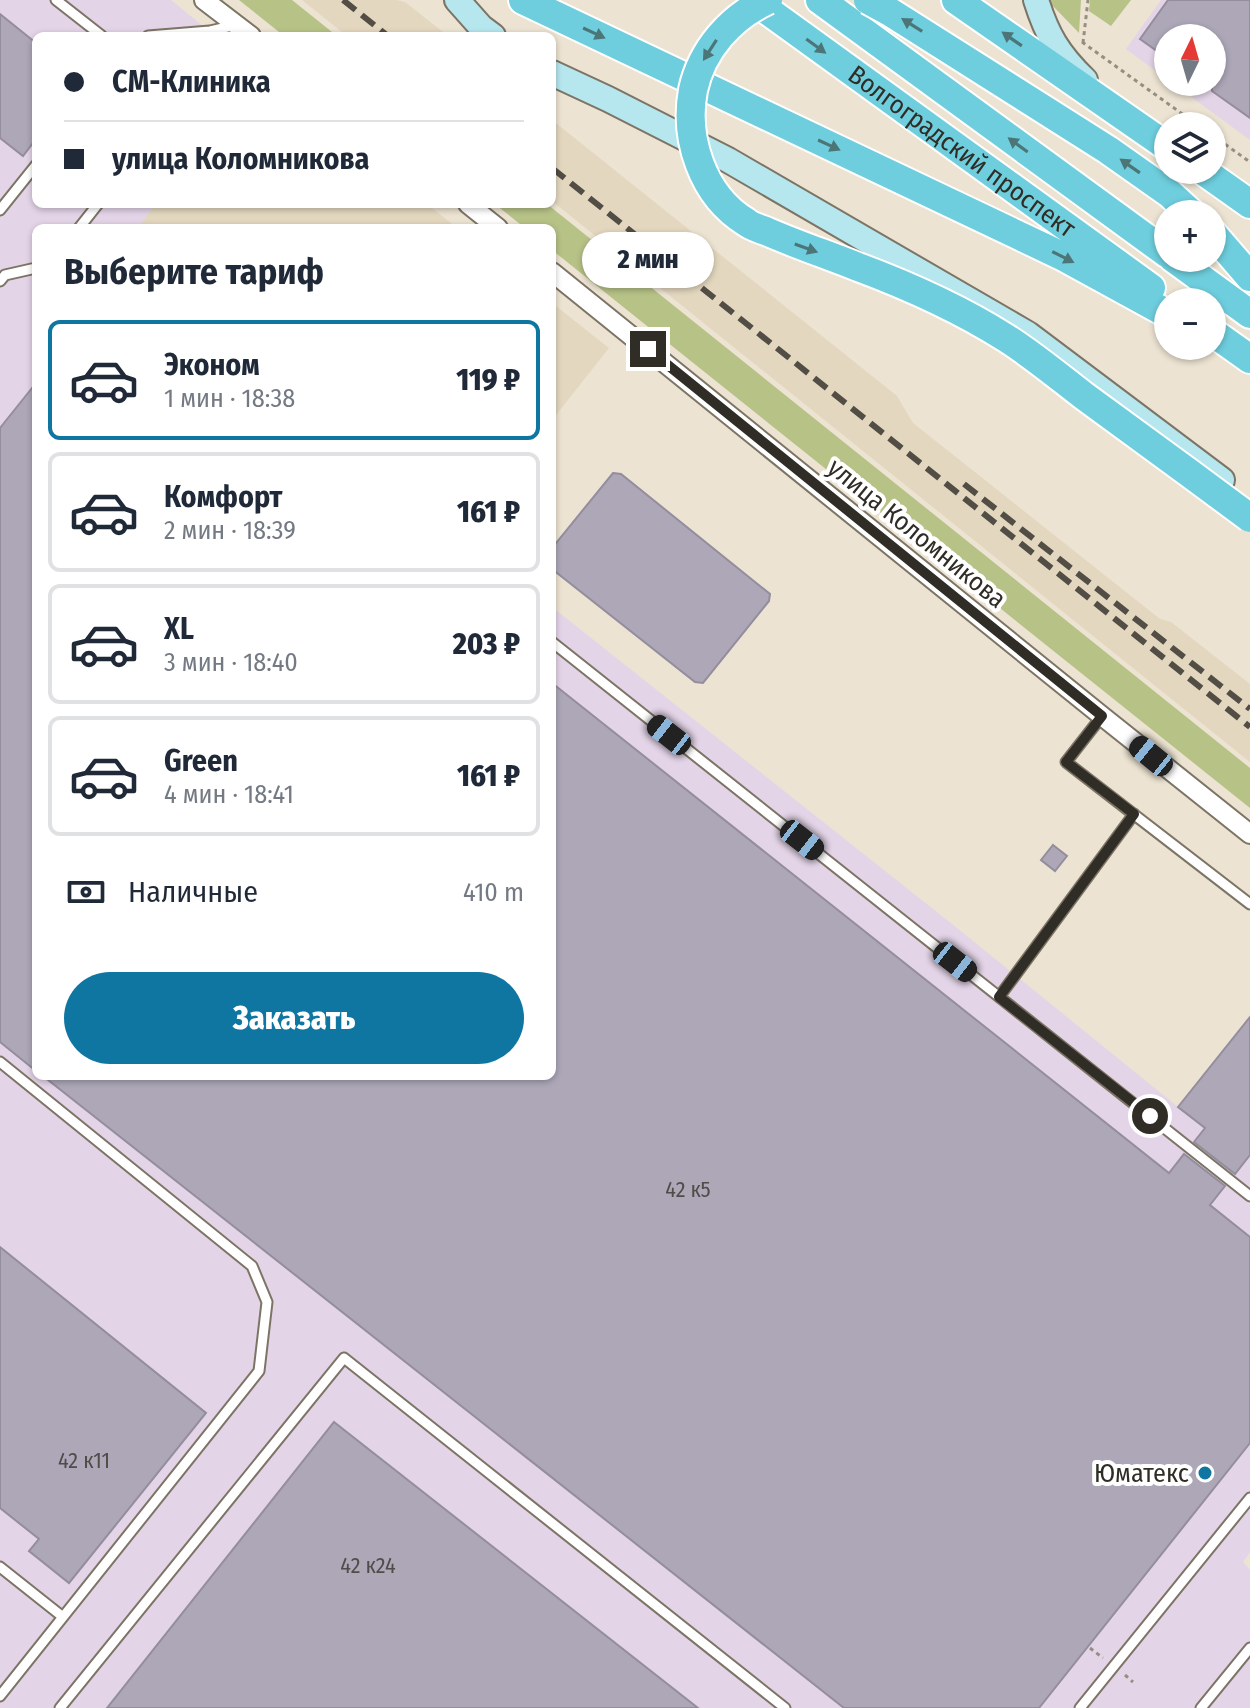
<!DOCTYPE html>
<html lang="ru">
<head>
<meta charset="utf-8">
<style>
  body { margin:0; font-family:"Fira Sans Condensed",sans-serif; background:#f2f2f3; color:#1f2937; height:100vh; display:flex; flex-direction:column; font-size:30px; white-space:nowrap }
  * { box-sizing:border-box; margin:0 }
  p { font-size:26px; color:#747a83 }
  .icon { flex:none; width:44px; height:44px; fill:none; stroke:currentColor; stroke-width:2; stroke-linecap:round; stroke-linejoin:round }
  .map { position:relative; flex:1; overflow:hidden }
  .side { position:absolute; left:32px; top:224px; width:524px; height:856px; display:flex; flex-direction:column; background:#fff; border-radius:12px; box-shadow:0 2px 6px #0004 }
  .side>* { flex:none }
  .guide { position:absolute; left:32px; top:32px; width:524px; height:176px; border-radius:12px; box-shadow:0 2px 6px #0004; display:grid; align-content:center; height:176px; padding:0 32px; background:#fff }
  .needle { width:52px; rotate:5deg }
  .tools { position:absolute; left:1154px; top:24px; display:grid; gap:16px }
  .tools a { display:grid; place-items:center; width:72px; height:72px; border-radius:50%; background:#fff; box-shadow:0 2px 6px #0004; font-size:40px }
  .end { position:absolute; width:36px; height:36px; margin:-18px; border:10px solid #302d26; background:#fff; box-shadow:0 0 0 4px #fff }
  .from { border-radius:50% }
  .bubble { position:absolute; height:56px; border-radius:28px; background:#fff; box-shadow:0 2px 6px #0004; font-size:26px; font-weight:800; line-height:56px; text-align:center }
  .car { position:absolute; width:24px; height:48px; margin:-24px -12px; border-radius:10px; box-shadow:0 0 6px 2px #0007; background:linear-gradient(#222 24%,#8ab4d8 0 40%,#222 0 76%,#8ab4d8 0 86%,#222 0) }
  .guide b { display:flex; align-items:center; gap:28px; height:76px; font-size:30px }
  .guide b+b { border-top:2px solid #e0e1e3 }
  .guide i { width:20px; height:20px; background:#1f2937 }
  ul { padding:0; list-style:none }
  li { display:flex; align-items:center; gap:24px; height:120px; margin:0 16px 12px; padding:0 16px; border:4px solid #e0e1e3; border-radius:12px }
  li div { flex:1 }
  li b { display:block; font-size:30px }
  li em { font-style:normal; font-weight:800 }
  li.on { border-color:#0f76a2 }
  li>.icon { width:72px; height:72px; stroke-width:1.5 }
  h2 { padding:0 32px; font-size:36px; line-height:96px }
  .pay { display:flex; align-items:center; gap:20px; height:88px; padding:0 32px; font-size:30px }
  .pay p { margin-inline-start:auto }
  .button { display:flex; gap:16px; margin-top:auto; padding:16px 32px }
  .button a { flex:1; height:92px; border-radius:48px; background:#0f76a2; color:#fff; font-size:32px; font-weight:800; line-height:92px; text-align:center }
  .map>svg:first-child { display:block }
  .built { fill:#e3d7bf }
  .industrial { fill:#e3d4e7 }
  .green { fill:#b7c287 }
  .building { fill:#ada7b8; stroke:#948d9d; stroke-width:2 }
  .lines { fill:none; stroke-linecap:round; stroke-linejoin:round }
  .lane-casing { stroke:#7c7465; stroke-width:13 }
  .street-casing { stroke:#7c7465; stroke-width:22 }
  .secondary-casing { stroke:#7c7465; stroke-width:28 }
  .primary-casing { stroke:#fff; stroke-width:32 }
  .path { stroke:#958f82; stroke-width:3; stroke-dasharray:4 4; stroke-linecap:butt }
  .lane { stroke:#fff; stroke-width:9 }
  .street { stroke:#fff; stroke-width:18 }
  .secondary { stroke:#b6e6ee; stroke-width:24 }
  .primary { stroke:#6ecedd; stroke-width:28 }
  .rail { stroke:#524e45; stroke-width:6; stroke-dasharray:16 8; stroke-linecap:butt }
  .primary-bridge-casing { stroke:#fff; stroke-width:32; stroke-linecap:butt }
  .primary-bridge { stroke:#6ecedd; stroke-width:28 }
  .oneway { fill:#4c7578 }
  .route { stroke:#302d26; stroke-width:10 }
  .poi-dot { fill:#0f76a2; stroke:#fff; stroke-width:3 }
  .labels { text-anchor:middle; stroke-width:8; stroke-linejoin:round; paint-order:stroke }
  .number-label { font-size:22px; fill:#4f4c4a }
  .street-label { font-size:26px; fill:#302d26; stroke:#fff }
  .poi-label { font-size:26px; fill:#302d26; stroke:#fff; text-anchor:end }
</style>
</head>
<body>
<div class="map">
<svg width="1250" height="1708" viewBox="0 0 1250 1708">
  <rect width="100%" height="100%" fill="#ece3d2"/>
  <path class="built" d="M 302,0 L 396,0 L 405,2 L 448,36 L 347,36 Z
    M 552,120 L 897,396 L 913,423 L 1160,619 L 1171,622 L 1250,684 L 1250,762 L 552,201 Z
    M 155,204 L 427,204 L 457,228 L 138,228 Z
    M 552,303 L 609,348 L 552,420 Z"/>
  <path class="industrial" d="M 0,0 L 171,0 L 215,36 L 36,36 L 36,204 L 155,204 L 138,228 L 36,228 L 36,1076 L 552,1076 L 552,607 L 957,928 L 1178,1107 L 1250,1017 L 1250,1552 L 1243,1562 L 1250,1570 L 1250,1708 L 0,1708 Z
    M 1161,0 L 1250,0 L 1250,140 L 1171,82 L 1212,82 L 1212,38 L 1168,38 L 1168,80 L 1126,49 Z"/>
  <path class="green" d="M 239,0 L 292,0 L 337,36 L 284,36 Z
    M 1050,0 L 1081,0 L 1079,33 L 1051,4 Z
    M 1090,0 L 1131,0 L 1111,26 L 1089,11 Z
    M 495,204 L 547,204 L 1250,768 L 1250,808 L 552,250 L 552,228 L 525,228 Z"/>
  <path class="building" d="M 1168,0 L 1250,0 L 1250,118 L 1212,91 L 1212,38 L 1168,38 L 1168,59 L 1140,39 Z
    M 0,14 L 36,43 L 36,139 L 23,156 L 0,138 Z
    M 36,383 L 36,1071 L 0,1042 L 0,428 Z
    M 613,473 L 621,474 L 770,594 L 769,601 L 703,683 L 695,682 L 552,569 L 552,548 Z
    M 552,683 L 1169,1173 L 1184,1154 L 1225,1186 L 1210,1205 L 1250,1237 L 1250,1443 L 1039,1708 L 844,1708 L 43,1076 L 552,1076 Z
    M 1053,845 L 1067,856 L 1055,871 L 1041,860 Z
    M 1250,1017 L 1250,1155 L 1235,1174 L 1194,1142 L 1205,1128 L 1178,1107 Z
    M 0,1247 L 206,1413 L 69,1583 L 29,1551 L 39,1539 L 0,1508 Z
    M 334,1422 L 698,1708 L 107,1708 Z"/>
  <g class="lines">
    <g class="lane-casing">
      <path id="lane" d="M 56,0 L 102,36
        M 148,36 L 210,31 L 236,25
        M 0,210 L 36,165
        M 79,228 L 98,204
        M 0,281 L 5,275 L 36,268
        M 552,642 L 1250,1196
        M 1102,716 L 1066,762 L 1250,904
        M 999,997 L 1134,814
        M 0,1062 L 252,1266 L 267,1302 L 259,1371 L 0,1696
        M 0,1567 L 63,1617
        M 60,1708 L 344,1358 L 785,1708
        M 1080,1708 L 1250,1498
        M 1201,1708 L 1250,1648"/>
    </g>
    <g class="street-casing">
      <path id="street" d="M 204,0 L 251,36
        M 468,204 L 498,228
        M 552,272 L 1102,716 L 1250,834"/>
    </g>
    <g class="secondary-casing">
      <path id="secondary" d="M 457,0 L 481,27 L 493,36
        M 1036,0 C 1047,35 1058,54 1085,80
        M 552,73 L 608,99 L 728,160 L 1028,334 L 1222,480"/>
    </g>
    <g class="primary-casing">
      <g id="primary">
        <path d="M 523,0 L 1062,256 L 1168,314"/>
        <path id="s1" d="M 753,0 L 1151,288"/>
        <path d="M 820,0 L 1168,254"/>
        <path d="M 956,0 L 1168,147"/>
        <path d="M 1202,170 L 1250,204"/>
        <path d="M 1212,233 L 1250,277"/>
        <path d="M 1173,258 L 1250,314"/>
        <path d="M 1212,332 L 1250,359"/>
      </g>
    </g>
    <path class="path" d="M 1082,42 L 1199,126
      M 1083,43 L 1088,0
      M 1212,135 L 1250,162
      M 1090,1648 L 1103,1658
      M 1125,1675 L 1133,1682"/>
    <use href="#lane" class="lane"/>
    <use href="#street" class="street"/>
    <use href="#secondary" class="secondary"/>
    <use href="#primary" class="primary"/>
    <path class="rail" d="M 343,0 L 388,36
      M 552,168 L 1250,727
      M 964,484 L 1250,709"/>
    <g class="primary-bridge-casing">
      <path id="primary-bridge" d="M 768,0 C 731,17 702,49 693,90 C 684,138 702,195 746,222 C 752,227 761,229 768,232 C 798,245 828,255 858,267 C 909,286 960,309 1006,338 C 1033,355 1058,376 1084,396 C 1139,436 1195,477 1250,518
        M 868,0 L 890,12 L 1108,150 L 1169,193 L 1192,214"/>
    </g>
    <use href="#primary-bridge" class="primary-bridge"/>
  </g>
  <defs><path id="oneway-solid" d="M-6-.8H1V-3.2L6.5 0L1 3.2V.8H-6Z" transform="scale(2)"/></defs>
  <g class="oneway">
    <use href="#oneway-solid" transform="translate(912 25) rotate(-148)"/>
    <use href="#oneway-solid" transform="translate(594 33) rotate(25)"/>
    <use href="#oneway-solid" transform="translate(1012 39) rotate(-145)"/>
    <use href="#oneway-solid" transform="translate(816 46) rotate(36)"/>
    <use href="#oneway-solid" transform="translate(710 50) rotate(123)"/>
    <use href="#oneway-solid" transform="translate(829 145) rotate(25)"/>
    <use href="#oneway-solid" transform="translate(1018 145) rotate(-144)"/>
    <use href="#oneway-solid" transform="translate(1130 166) rotate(-145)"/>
    <use href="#oneway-solid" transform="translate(806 248) rotate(20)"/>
    <use href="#oneway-solid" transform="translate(1063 257) rotate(27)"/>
  </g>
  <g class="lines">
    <path class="route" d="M 648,349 L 1102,716 L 1066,762 L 1134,814 L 999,997 L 1150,1116"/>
  </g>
  <circle class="poi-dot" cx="1205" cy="1473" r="8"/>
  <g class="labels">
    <g class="number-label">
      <text x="688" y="1197">42 к5</text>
      <text x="84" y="1468">42 к11</text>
      <text x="368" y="1573">42 к24</text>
    </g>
    <g class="street-label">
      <text dy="9" stroke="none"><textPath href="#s1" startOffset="258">Волгоградский проспект</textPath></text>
      <text transform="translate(917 533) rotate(39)" y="9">улица Коломникова</text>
    </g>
    <g class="poi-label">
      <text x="1189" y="1482">Юматекс</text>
    </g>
  </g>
</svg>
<div class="tools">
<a><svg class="needle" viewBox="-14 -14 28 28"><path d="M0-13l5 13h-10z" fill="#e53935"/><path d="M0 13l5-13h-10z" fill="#747a83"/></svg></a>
<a><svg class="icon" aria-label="layers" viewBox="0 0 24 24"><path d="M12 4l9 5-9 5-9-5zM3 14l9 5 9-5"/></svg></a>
<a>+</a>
<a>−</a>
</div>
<i class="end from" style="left:1150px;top:1116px"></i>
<i class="end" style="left:648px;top:349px"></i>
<div class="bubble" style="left:582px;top:232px;width:132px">2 мин</div>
<i class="car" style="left:669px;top:735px;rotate:308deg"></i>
<i class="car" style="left:1151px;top:756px;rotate:309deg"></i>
<i class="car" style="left:802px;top:840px;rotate:128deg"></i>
<i class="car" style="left:955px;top:962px;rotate:128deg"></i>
<div class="guide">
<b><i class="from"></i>СМ-Клиника</b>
<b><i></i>улица Коломникова</b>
</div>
<section class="side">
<h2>Выберите тариф</h2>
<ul>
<li class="on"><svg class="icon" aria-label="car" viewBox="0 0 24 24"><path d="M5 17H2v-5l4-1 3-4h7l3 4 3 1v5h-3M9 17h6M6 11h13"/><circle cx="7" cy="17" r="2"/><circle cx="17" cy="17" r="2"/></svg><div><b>Эконом</b><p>1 мин · 18:38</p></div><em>119 ₽</em></li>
<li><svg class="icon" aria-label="car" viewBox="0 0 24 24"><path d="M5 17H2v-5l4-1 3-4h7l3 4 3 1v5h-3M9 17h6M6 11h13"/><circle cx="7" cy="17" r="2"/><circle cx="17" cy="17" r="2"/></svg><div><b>Комфорт</b><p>2 мин · 18:39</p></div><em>161 ₽</em></li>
<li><svg class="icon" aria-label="car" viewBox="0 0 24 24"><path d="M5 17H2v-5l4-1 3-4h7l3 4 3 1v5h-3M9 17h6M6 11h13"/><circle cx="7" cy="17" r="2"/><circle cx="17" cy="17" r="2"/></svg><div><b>XL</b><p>3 мин · 18:40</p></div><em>203 ₽</em></li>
<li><svg class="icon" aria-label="car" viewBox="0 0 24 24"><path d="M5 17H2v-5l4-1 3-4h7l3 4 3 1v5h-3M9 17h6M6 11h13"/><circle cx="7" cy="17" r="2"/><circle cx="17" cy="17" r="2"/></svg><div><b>Green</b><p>4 мин · 18:41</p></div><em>161 ₽</em></li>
</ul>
<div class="pay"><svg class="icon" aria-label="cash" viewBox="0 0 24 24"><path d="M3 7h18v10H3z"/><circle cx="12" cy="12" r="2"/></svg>Наличные<p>410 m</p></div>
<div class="button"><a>Заказать</a></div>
</section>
</div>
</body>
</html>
